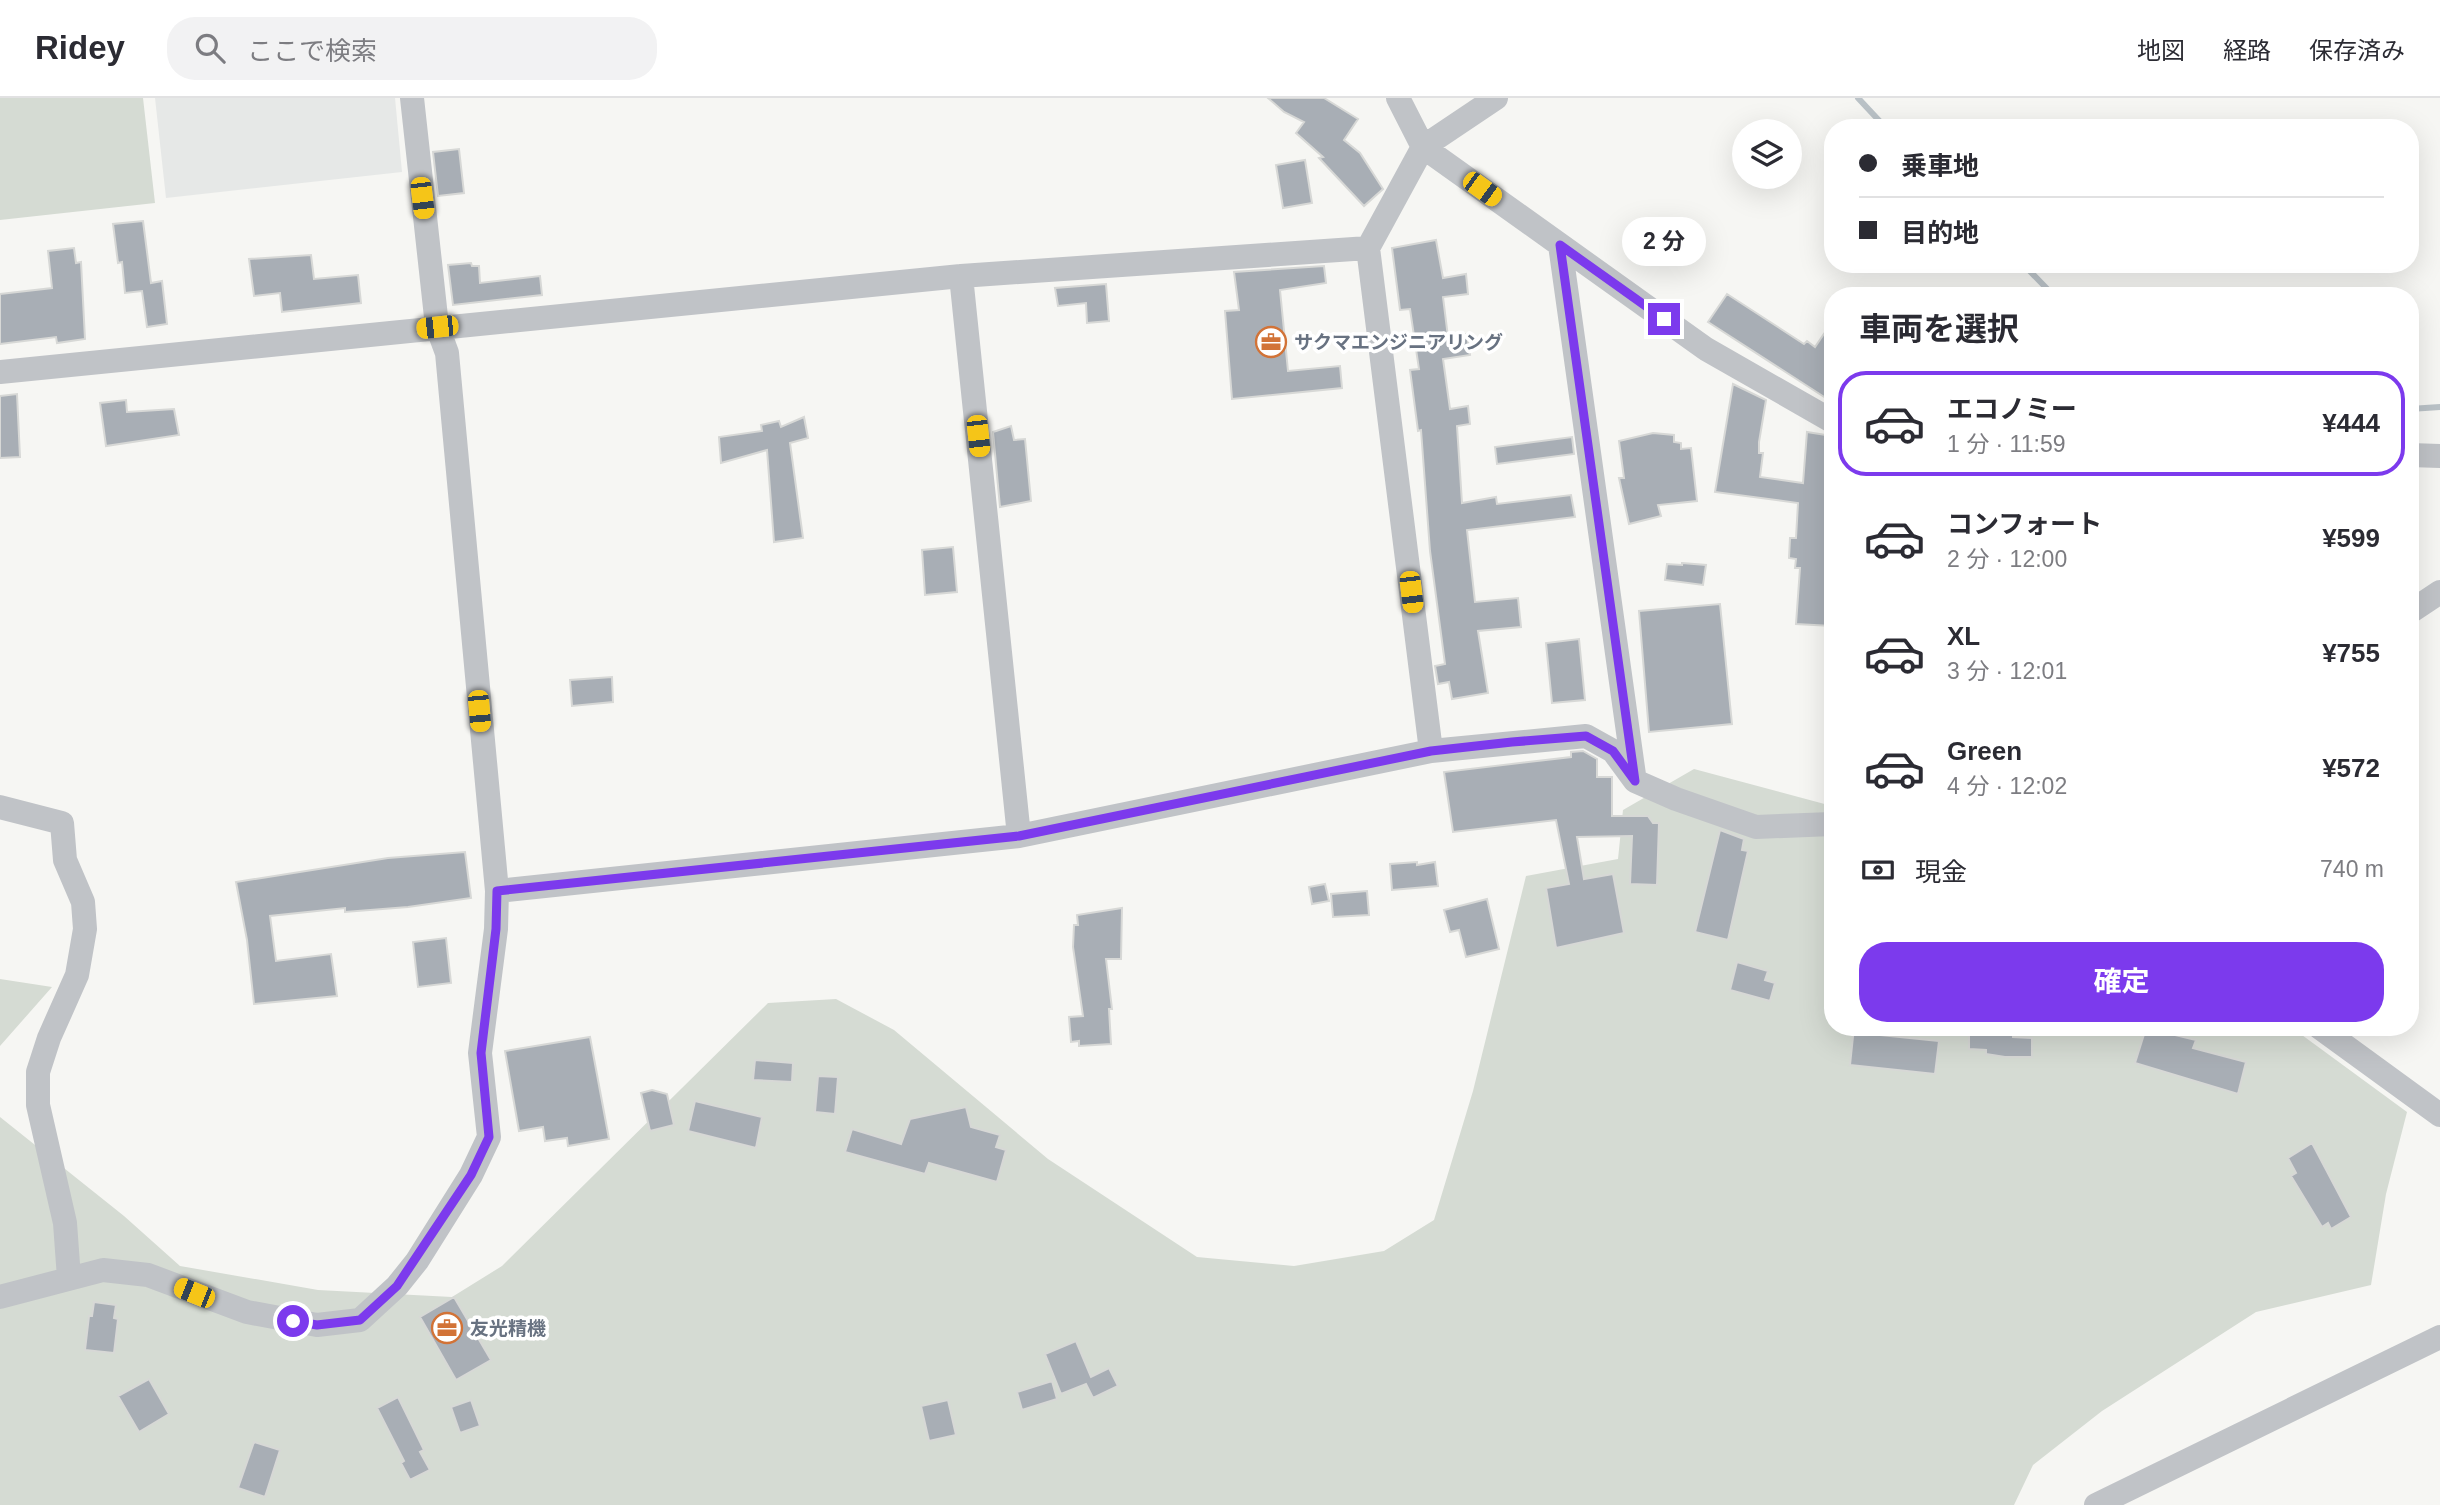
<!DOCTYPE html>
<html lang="ja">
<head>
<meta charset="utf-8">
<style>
  body { margin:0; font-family:Arial,"Noto Sans JP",sans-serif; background:#f2f2f3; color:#2b2b33; height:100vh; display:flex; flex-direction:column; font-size:26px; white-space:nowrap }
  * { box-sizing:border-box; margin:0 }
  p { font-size:23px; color:#7c7c81 }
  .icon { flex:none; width:38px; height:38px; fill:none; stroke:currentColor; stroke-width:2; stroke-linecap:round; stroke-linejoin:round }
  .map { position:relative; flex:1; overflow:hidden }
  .panel { position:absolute; left:1824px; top:189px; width:595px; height:749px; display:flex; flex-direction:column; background:#fff; border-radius:28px; box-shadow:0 7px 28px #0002 }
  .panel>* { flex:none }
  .banner { position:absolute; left:1824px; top:21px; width:595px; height:154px; border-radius:28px; box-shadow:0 7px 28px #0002; display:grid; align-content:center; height:154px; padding:0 35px; background:#fff }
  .controls { position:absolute; left:1732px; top:21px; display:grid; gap:14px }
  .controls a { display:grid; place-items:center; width:70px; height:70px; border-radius:50%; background:#fff; box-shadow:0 7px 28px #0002; font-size:35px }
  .end { position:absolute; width:32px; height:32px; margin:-16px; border:9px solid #7c3aed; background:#fff; box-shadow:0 0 0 4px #fff }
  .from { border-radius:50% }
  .bubble { position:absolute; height:49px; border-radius:24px; background:#fff; box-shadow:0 7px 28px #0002; font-size:23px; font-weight:700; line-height:49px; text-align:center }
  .car { position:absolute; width:21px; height:42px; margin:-21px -10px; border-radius:9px; box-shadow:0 0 5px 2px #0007; background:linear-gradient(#f5c518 24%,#345 0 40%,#f5c518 0 76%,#345 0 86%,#f5c518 0) }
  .banner b { display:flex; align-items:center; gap:24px; height:66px; font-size:26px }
  .banner b+b { border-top:2px solid #e1e1e2 }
  .banner i { width:18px; height:18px; background:#2b2b33 }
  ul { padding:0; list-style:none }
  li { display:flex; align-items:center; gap:21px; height:105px; margin:0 14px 10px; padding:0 21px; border:4px solid transparent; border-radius:28px }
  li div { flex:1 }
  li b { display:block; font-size:26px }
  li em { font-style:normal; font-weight:700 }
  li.on { border-color:#7c3aed }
  li>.icon { width:63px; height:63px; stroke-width:1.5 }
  h2 { padding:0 35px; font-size:32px; line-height:84px }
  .pay { display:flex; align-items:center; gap:18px; height:77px; padding:0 35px; font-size:26px }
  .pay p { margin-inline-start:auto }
  .primary-button { display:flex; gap:14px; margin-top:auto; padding:14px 35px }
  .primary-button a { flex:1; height:80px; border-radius:28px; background:#7c3aed; color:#fff; font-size:28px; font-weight:700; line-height:80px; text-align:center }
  header { display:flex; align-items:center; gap:42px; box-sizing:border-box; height:98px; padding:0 35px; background:#fff; border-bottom:2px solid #e1e1e2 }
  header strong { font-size:33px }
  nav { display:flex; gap:38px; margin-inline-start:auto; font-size:24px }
  .search { width:490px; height:63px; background:#f2f2f3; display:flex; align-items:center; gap:18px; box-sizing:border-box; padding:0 24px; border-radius:28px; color:#7c7c81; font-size:26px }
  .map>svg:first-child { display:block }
  .built { fill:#e6e8e7 }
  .green { fill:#d5dbd3 }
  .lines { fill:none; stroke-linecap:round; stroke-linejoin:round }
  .stream { stroke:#bac2c7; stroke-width:6 }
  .building { fill:#a8aeb5; stroke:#d7d8d6; stroke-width:2 }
  .minor { stroke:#c0c3c7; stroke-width:24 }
  .route { stroke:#7c3aed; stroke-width:9 }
  .labels { text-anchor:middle; stroke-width:7; stroke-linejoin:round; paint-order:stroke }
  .poi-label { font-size:19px; font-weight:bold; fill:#687281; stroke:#fff; text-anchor:start }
</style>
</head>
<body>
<header>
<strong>Ridey</strong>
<div class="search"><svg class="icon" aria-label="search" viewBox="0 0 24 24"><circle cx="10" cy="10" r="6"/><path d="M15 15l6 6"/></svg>ここで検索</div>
<nav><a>地図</a><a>経路</a><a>保存済み</a></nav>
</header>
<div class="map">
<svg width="2440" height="1407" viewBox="0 0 2440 1407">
  <rect width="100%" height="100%" fill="#f6f6f3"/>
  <path class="built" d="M 155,0 L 395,0 L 402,74 L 166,100 Z"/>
  <path class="green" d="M 0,0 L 143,0 L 155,105 L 0,122 Z
    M 1694,671 L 1832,708 L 1832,929 L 2291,929 L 2407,1014 L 2386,1096 L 2371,1187 L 2256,1214 L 2102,1313 L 2033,1367 L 2014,1407 L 0,1407 L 0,1019 L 124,1118 L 180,1168 L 318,1192 L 452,1199 L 502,1168 L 768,905 L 836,901 L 894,932 L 1048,1061 L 1197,1159 L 1294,1168 L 1384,1153 L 1434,1122 L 1473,993 L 1526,778 L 1618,761 L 1623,712 Z
    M 0,881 L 52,889 L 0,948 Z"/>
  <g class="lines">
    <path class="stream" d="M 1858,0 L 1886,30
      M 2023,166 L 2054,198
      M 2410,311 L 2440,309"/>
  </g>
  <path class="building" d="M 1268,0 L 1324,0 L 1358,21 L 1344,42 L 1360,55 L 1383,91 L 1364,108 L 1319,60 L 1323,59 L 1296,35 L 1304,24 L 1284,14 Z
    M 459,51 L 464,95 L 438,98 L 433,54 Z
    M 1305,62 L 1312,105 L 1283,110 L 1276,67 Z
    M 143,123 L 151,185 L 162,183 L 167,226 L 147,229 L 142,193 L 125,195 L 122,164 L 118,165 L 113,126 Z
    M 1436,142 L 1443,180 L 1466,176 L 1468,196 L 1443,199 L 1448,239 L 1467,236 L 1470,257 L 1443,261 L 1450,311 L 1468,308 L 1470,326 L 1457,328 L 1462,405 L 1496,399 L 1497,406 L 1571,397 L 1575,419 L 1467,432 L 1475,504 L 1518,500 L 1521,529 L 1478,533 L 1488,595 L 1452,601 L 1449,584 L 1438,586 L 1435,568 L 1445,566 L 1430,453 L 1421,332 L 1418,333 L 1410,272 L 1419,271 L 1410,211 L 1400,212 L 1392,150 Z
    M 74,150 L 76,165 L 81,164 L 85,241 L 57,245 L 56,239 L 0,246 L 0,196 L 52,190 L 48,153 Z
    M 311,157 L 314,181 L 358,177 L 361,205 L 282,214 L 280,195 L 254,198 L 249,161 Z
    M 471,165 L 472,168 L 479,168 L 480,185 L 540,178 L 542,197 L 453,207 L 448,167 Z
    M 1324,168 L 1326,185 L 1280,192 L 1288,273 L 1340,268 L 1342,290 L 1232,301 L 1225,213 L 1239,212 L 1234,174 Z
    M 1106,186 L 1109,223 L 1087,225 L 1086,205 L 1058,208 L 1055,190 Z
    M 1727,196 L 1804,246 L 1807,243 L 1815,249 L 1832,224 L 1832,304 L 1708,224 Z
    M 1733,286 L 1766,302 L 1759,344 L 1759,355 L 1763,355 L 1760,379 L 1803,385 L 1807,334 L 1832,338 L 1832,528 L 1796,526 L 1800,470 L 1795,470 L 1796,461 L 1789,460 L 1790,440 L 1796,440 L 1798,405 L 1715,394 Z
    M 17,296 L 20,359 L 0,360 L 0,298 Z
    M 126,302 L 127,314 L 174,311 L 179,337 L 106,348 L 100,305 Z
    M 804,319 L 808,340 L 790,345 L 803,440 L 774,444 L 767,352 L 721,365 L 719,339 L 762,333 L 761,327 L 779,323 L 781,329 Z
    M 1011,328 L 1014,342 L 1025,341 L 1031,403 L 1000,409 L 993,334 Z
    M 1653,335 L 1674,337 L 1674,344 L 1681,345 L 1681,351 L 1691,350 L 1697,403 L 1658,407 L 1661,418 L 1629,426 L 1619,380 L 1624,380 L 1619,343 Z
    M 1572,339 L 1574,356 L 1497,366 L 1495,349 Z
    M 953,449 L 957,494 L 925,497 L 922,452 Z
    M 1682,465 L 1706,467 L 1703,487 L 1665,482 L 1667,466 L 1682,467 Z
    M 1720,506 L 1732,626 L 1649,634 L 1639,513 Z
    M 1579,541 L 1585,602 L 1552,605 L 1546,545 Z
    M 612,579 L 613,604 L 572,608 L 570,582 Z
    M 1583,653 L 1597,661 L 1597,679 L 1612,679 L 1612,718 L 1648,718 L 1653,725 L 1659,725 L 1657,787 L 1630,786 L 1632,738 L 1577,739 L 1584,781 L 1613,776 L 1624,835 L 1556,850 L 1546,790 L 1569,786 L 1556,722 L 1453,734 L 1444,674 L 1571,659 L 1571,654 Z
    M 1720,732 L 1744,741 L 1742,752 L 1748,753 L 1728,842 L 1695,834 Z
    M 465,754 L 471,800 L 408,809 L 345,814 L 345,810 L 270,818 L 276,863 L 331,856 L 337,898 L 254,906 L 247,842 L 236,784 L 388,760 Z
    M 1417,764 L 1417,767 L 1435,764 L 1438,788 L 1392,792 L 1390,766 Z
    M 1325,786 L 1329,803 L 1312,806 L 1309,789 Z
    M 1367,793 L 1369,817 L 1333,819 L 1331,796 Z
    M 1487,801 L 1499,851 L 1466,859 L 1459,832 L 1450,834 L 1444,812 Z
    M 1122,810 L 1121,861 L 1106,861 L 1112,911 L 1109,911 L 1111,946 L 1079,948 L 1079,943 L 1071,944 L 1069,919 L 1083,918 L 1073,849 L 1074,827 L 1078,827 L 1077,817 Z
    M 446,840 L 451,885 L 418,889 L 413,844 Z
    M 1737,864 L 1768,873 L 1765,882 L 1775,885 L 1770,903 L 1730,892 Z
    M 1854,929 L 1882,929 L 1881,937 L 1939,943 L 1935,976 L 1850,967 Z
    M 1969,929 L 2013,929 L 2013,939 L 2032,940 L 2032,959 L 2005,959 L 1986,956 L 1986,952 L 1969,951 Z
    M 2146,930 L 2196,942 L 2193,950 L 2246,964 L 2238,996 L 2135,965 Z
    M 590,939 L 609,1041 L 568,1048 L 567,1040 L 545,1043 L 543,1029 L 519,1033 L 505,953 Z
    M 755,962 L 793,965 L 792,984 L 753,982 Z
    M 818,978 L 838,979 L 835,1016 L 815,1014 Z
    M 652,992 L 667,996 L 674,1027 L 650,1033 L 641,995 Z
    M 695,1003 L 762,1019 L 756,1050 L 688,1033 Z
    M 966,1009 L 971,1029 L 1000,1037 L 996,1049 L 1006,1052 L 997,1084 L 929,1065 L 925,1076 L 845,1054 L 852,1031 L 901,1046 L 910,1021 Z
    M 2312,1045 L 2351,1119 L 2331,1131 L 2328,1125 L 2322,1129 L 2291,1078 L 2296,1075 L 2288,1060 Z
    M 454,1199 L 491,1262 L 456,1282 L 420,1219 Z
    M 94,1204 L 116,1207 L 114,1220 L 118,1221 L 114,1255 L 85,1252 L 89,1218 L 92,1218 Z
    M 1076,1243 L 1091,1279 L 1109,1270 L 1118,1288 L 1093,1300 L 1086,1286 L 1061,1296 L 1045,1256 Z
    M 149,1281 L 169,1316 L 139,1334 L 118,1298 Z
    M 1052,1283 L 1057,1301 L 1022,1312 L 1017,1294 Z
    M 398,1299 L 424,1352 L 420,1354 L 430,1372 L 410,1382 L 401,1365 L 404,1363 L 377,1310 Z
    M 471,1302 L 480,1328 L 460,1335 L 451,1309 Z
    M 948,1302 L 956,1337 L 929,1343 L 921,1308 Z
    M 254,1344 L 280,1352 L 265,1399 L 238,1390 Z"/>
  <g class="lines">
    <path class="minor" d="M 1398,0 L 1423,49 L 1706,251 L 1832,323
      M 1560,147 L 1634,677
      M 961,178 L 1019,738
      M 0,274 L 961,178 L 1368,150
      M 2410,357 L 2440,358
      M 2410,514 L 2440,494
      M 1431,653 L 1368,150 L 1423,49 L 1496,0
      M 0,709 L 62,725 L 65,762 L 83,804 L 85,831 L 77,877 L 49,940 L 38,974 L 38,1007 L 65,1125 L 69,1180
      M 497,793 L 1019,738 L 1431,653 L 1586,638 L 1613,653 L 1635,683 L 1676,701 L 1756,729 L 1832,726
      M 2319,929 L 2440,1017
      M 0,1199 L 103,1172 L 148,1177 L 247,1214 L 317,1227 L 360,1222 L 397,1188 L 417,1163 L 471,1077 L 489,1039 L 480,955 L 496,831 L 497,793 L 447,255 L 437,228 L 412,0
      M 2096,1407 L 2440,1239"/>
  </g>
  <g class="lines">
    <path class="route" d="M 293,1223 L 317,1227 L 360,1222 L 397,1188 L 471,1077 L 489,1039 L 481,955 L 496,831 L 497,793 L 1019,738 L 1431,653 L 1512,644 L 1586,638 L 1613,653 L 1635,683 L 1560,147 L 1664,221"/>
  </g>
  <defs>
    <g id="office-ring" transform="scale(1.575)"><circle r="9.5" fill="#fff" stroke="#d27337" stroke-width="1.5"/><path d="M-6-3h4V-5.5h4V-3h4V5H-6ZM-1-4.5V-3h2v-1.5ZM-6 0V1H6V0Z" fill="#d27337"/></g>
  </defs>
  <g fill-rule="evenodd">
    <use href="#office-ring" x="1271" y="244"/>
    <use href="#office-ring" x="447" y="1230"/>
  </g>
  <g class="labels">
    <g class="poi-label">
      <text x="1294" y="251">サクマエンジニアリング</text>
      <text x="470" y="1237">友光精機</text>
    </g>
  </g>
</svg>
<div class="controls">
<a><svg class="icon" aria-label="layers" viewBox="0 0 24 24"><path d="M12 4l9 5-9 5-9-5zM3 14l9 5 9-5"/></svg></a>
</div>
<i class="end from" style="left:293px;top:1223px"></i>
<i class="end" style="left:1664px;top:221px"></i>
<div class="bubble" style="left:1622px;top:119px;width:84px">2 分</div>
<i class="car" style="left:1482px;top:91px;rotate:126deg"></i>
<i class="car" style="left:422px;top:100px;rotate:173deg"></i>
<i class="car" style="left:437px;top:229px;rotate:264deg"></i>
<i class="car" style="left:978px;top:338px;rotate:174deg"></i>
<i class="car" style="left:1411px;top:494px;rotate:173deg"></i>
<i class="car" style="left:479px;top:613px;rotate:175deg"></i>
<i class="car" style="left:194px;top:1195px;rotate:292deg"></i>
<div class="banner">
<b><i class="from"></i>乗車地</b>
<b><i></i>目的地</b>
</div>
<section class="panel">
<h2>車両を選択</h2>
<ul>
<li class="on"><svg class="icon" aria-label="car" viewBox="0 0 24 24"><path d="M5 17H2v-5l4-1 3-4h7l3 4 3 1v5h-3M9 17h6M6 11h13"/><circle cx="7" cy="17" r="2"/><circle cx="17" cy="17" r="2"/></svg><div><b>エコノミー</b><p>1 分 · 11:59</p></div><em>¥444</em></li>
<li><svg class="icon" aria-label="car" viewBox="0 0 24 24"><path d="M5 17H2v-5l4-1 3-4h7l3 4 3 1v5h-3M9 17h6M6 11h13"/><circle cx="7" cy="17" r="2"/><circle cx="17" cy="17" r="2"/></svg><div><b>コンフォート</b><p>2 分 · 12:00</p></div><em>¥599</em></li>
<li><svg class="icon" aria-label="car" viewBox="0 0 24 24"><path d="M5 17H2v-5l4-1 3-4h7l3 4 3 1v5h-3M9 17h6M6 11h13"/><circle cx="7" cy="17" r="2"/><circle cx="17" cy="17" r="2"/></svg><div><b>XL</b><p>3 分 · 12:01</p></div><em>¥755</em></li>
<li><svg class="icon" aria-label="car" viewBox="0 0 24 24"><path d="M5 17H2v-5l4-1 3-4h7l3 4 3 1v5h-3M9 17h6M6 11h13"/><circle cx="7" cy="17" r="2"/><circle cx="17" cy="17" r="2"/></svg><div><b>Green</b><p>4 分 · 12:02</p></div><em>¥572</em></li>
</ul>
<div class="pay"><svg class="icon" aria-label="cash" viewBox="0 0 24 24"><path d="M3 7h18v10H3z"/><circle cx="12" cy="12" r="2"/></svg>現金<p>740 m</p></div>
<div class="primary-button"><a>確定</a></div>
</section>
</div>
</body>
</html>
